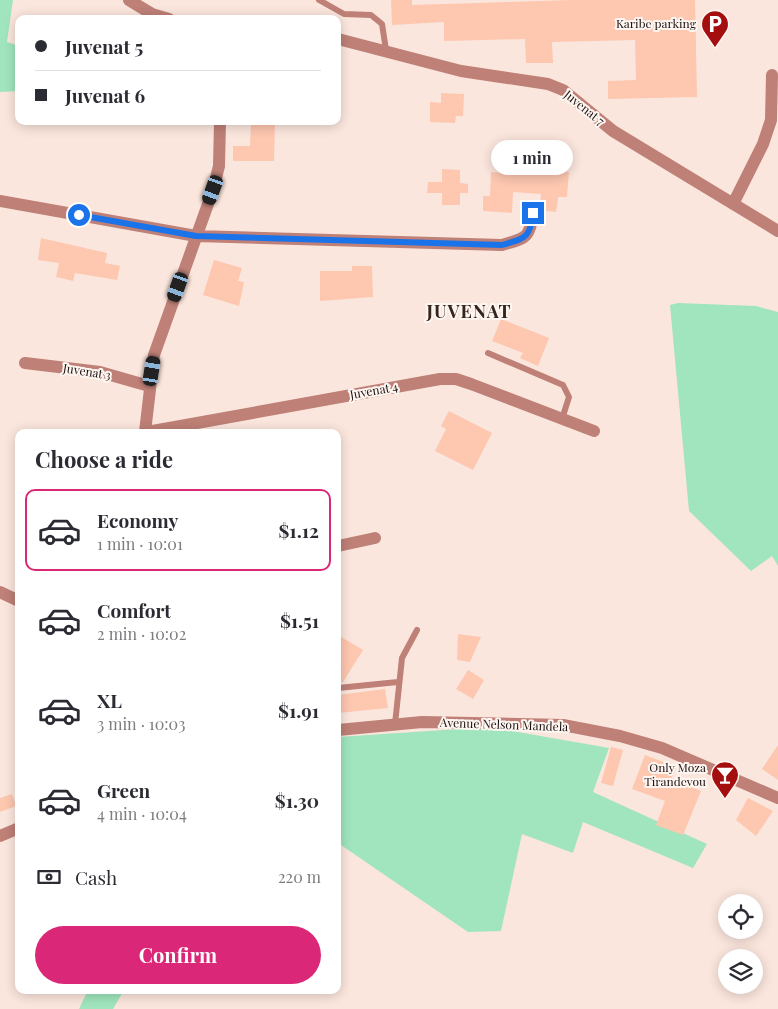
<!DOCTYPE html>
<html lang="en">
<head>
<meta charset="utf-8">
<style>
  body { margin:0; font-family:"Playfair Display",serif; background:#f7f7f7; color:#2b2b33; height:100vh; display:flex; flex-direction:column; font-size:19px; white-space:nowrap }
  * { box-sizing:border-box; margin:0 }
  p { font-size:16px; color:#7c7c81 }
  .icon { flex:none; width:28px; height:28px; fill:none; stroke:currentColor; stroke-width:2; stroke-linecap:round; stroke-linejoin:round }
  .map { position:relative; flex:1; overflow:hidden }
  .side { position:absolute; left:15px; top:429px; width:326px; height:565px; display:flex; flex-direction:column; background:#fff; border-radius:10px; box-shadow:0 2px 12px #0003 }
  .side>* { flex:none }
  .banner { position:absolute; left:15px; top:15px; width:326px; height:110px; border-radius:10px; box-shadow:0 2px 12px #0003; display:grid; align-content:center; height:110px; padding:0 20px; background:#fff }
  .controls { position:absolute; left:718px; top:894px; display:grid; gap:10px }
  .controls a { display:grid; place-items:center; width:45px; height:45px; border-radius:50%; background:#fff; box-shadow:0 2px 12px #0003; font-size:25px }
  .end { position:absolute; width:22px; height:22px; margin:-11px; border:6px solid #1a73e8; background:#fff; box-shadow:0 0 0 2px #fff }
  .from { border-radius:50% }
  .bubble { position:absolute; height:35px; border-radius:18px; background:#fff; box-shadow:0 2px 12px #0003; font-size:16px; font-weight:700; line-height:35px; text-align:center }
  .car { position:absolute; width:15px; height:30px; margin:-15px -8px; border-radius:6px; box-shadow:0 0 4px 1px #0007; background:linear-gradient(#222 24%,#8ab4d8 0 40%,#222 0 76%,#8ab4d8 0 86%,#222 0) }
  .banner b { display:flex; align-items:center; gap:18px; height:48px; font-size:19px }
  .banner b+b { border-top:1px solid #e1e1e2 }
  .banner i { width:12px; height:12px; background:#2b2b33 }
  ul { padding:0; list-style:none }
  li { display:flex; align-items:center; gap:15px; height:82px; margin:0 10px 8px; padding:0 10px; border:2px solid transparent; border-radius:10px }
  li div { flex:1 }
  li b { display:block; font-size:19px }
  li em { font-style:normal; font-weight:700 }
  li.active { border-color:#db2777 }
  li>.icon { width:45px; height:45px; stroke-width:1.5 }
  h2 { padding:0 20px; font-size:22px; line-height:60px }
  .pay { display:flex; align-items:center; gap:12px; height:55px; padding:0 20px; font-size:19px }
  .pay p { margin-inline-start:auto }
  .primary-button { display:flex; gap:10px; margin-top:auto; padding:10px 20px }
  .primary-button a { flex:1; height:58px; border-radius:30px; background:#db2777; color:#fff; font-size:20px; font-weight:700; line-height:58px; text-align:center }
  .map>svg:first-child { display:block }
  .green { fill:#a0e5bd }
  .building { fill:#fdc7b0 }
  .lines { fill:none; stroke-linecap:round; stroke-linejoin:round }
  .service { stroke:#be8077; stroke-width:6 }
  .minor { stroke:#be8077; stroke-width:12 }
  .tertiary { stroke:#be8077; stroke-width:12 }
  .route { stroke:#1a73e8; stroke-width:6 }
  .labels { text-anchor:middle; stroke-width:4; stroke-linejoin:round; paint-order:stroke }
  .poi-label { font-size:12px; fill:#19120f; stroke:#fff6f2; text-anchor:end }
  .street-label { font-size:12px; fill:#19120f; stroke:#fff6f2 }
  .district-label { font-size:18px; font-weight:bold; letter-spacing:1px; fill:#35251e; stroke:#fff6f2 }
</style>
</head>
<body>
<div class="map">
<svg width="778" height="1009" viewBox="0 0 778 1009">
  <rect width="100%" height="100%" fill="#fbe6dd"/>
  <path class="green" d="M 0,0 L 13,0 L 7,42 L 19,46 L 19,91 L 0,92 Z
    M 678,303 L 756,306 L 778,312 L 778,566 L 772,556 L 751,571 L 689,511 L 670,305 Z
    M 489,727 L 609,748 L 593,792 L 707,844 L 693,868 L 583,822 L 573,853 L 522,834 L 501,931 L 468,932 L 338,843 L 338,737 Z
    M 88,990 L 124,990 L 113,1009 L 79,1009 Z"/>
  <path class="building" d="M 391,0 L 412,0 L 412,5 L 572,0 L 695,0 L 697,97 L 608,99 L 608,81 L 636,80 L 635,40 L 552,42 L 553,63 L 526,63 L 525,39 L 444,41 L 444,22 L 392,25 Z
    M 441,93 L 464,94 L 463,116 L 456,116 L 455,123 L 430,122 L 430,102 L 441,103 Z
    M 251,121 L 275,121 L 274,161 L 233,161 L 233,146 L 250,146 Z
    M 528,168 L 569,172 L 567,197 L 558,197 L 556,212 L 540,210 L 541,194 L 513,192 L 512,213 L 483,211 L 483,196 L 490,196 L 491,172 L 528,175 Z
    M 442,169 L 460,170 L 460,183 L 468,184 L 468,193 L 460,193 L 460,205 L 442,205 L 442,193 L 427,193 L 428,182 L 442,182 Z
    M 41,238 L 107,253 L 105,263 L 120,266 L 117,280 L 75,273 L 73,281 L 56,277 L 59,263 L 38,260 Z
    M 214,260 L 242,268 L 238,281 L 244,282 L 239,306 L 203,295 Z
    M 352,266 L 372,266 L 373,297 L 320,301 L 320,271 L 352,271 Z
    M 501,319 L 549,338 L 538,366 L 520,358 L 523,353 L 492,341 Z
    M 449,411 L 492,433 L 473,470 L 435,451 L 446,429 L 441,426 Z
    M 458,634 L 481,637 L 470,662 L 457,660 Z
    M 338,635 L 363,650 L 343,682 L 338,683 Z
    M 468,670 L 484,680 L 473,699 L 456,689 Z
    M 385,689 L 388,708 L 338,713 L 338,695 Z
    M 778,745 L 778,780 L 762,769 Z
    M 611,747 L 623,750 L 613,786 L 601,783 Z
    M 645,755 L 676,767 L 671,779 L 701,791 L 683,835 L 656,825 L 665,801 L 632,789 Z
    M 12,794 L 16,806 L 0,812 L 0,798 Z
    M 748,798 L 773,811 L 756,836 L 736,820 Z"/>
  <g class="lines">
    <path class="service" d="M 319,0 L 344,14 L 371,15 L 382,24 L 386,50
      M 488,353 L 563,385 L 569,397 L 562,419
      M 338,688 L 398,682
      M 395,724 L 402,658 L 417,630"/>
    <path class="minor" d="M 129,0 L 152,14 L 169,19
      M 338,39 L 461,71 L 548,84 L 563,90 L 613,131 L 778,231
      M 0,201 L 196,236 L 502,245 C 525,238 530,239 533,213
      M 733,204 L 763,144 L 771,120 L 772,75
      M 25,363 L 100,372 L 149,386
      M 145,432 L 154,355 L 213,190 L 219,166 L 220,121
      M 147,432 L 440,379 L 456,379 L 471,384 L 594,431
      M 338,546 L 375,538
      M 0,592 L 19,601"/>
    <path class="tertiary" d="M 338,730 L 422,722 L 563,725 L 620,736 L 662,748 L 778,798
      M 0,836 L 19,828"/>
  </g>
  <g class="lines">
    <path class="route" d="M 79,215 L 196,236 L 502,245 C 525,238 530,239 533,213"/>
  </g>
  <defs>
    <g id="parking-pin" transform="scale(1.4375)"><path d="M0 17L-7.5 6A9.5 9.5 0 1 1 7.5 6Z" fill="#a40e0f" stroke="#fff6f2"/><path d="M-3.5-5.5H1a3.5 3.5 0 0 1 0 7H-1V5.5H-3.5ZM-1-3.4V-.6H.8a1.4 1.4 0 0 0 0-2.8Z" fill="#fff"/></g>
    <g id="bar-pin" transform="scale(1.4375)"><path d="M0 17L-7.5 6A9.5 9.5 0 1 1 7.5 6Z" fill="#a40e0f" stroke="#fff6f2"/><path d="M-6-5H6L.8 .8V4.5H3.5V6h-7V4.5H-.8V.8Z" fill="#fff"/></g>
  </defs>
  <g fill-rule="evenodd">
    <use href="#parking-pin" x="715" y="24"/>
    <use href="#bar-pin" x="725" y="775"/>
  </g>
  <g class="labels">
    <g class="poi-label">
      <text x="696" y="28">Karibe parking</text>
      <text x="706" y="772">Only Moza<tspan x="706" dy="14">Tirandevou</tspan></text>
    </g>
    <g class="street-label">
      <text transform="translate(584 108) rotate(39)" y="4">Juvenat 7</text>
      <text transform="translate(87 372) rotate(9)" y="4">Juvenat 3</text>
      <text transform="translate(374 391) rotate(-10)" y="4">Juvenat 4</text>
      <text transform="translate(504 725) rotate(2)" y="4">Avenue Nelson Mandela</text>
    </g>
    <g class="district-label">
      <text x="469" y="318">JUVENAT</text>
    </g>
  </g>
</svg>
<div class="controls">
<a><svg class="icon" aria-label="locate" viewBox="0 0 24 24"><circle cx="12" cy="12" r="6"/><path d="M12 2v4M12 18v4M2 12h4M18 12h4"/></svg></a>
<a><svg class="icon" aria-label="layers" viewBox="0 0 24 24"><path d="M12 4l9 5-9 5-9-5zM3 14l9 5 9-5"/></svg></a>
</div>
<i class="end from" style="left:79px;top:215px"></i>
<i class="end" style="left:533px;top:213px"></i>
<div class="bubble" style="left:491px;top:140px;width:82px">1 min</div>
<i class="car" style="left:213px;top:190px;rotate:200deg"></i>
<i class="car" style="left:178px;top:287px;rotate:200deg"></i>
<i class="car" style="left:152px;top:371px;rotate:9deg"></i>
<div class="banner">
<b><i class="from"></i>Juvenat 5</b>
<b><i></i>Juvenat 6</b>
</div>
<section class="side">
<h2>Choose a ride</h2>
<ul>
<li class="active"><svg class="icon" aria-label="car" viewBox="0 0 24 24"><path d="M5 17H2v-5l4-1 3-4h7l3 4 3 1v5h-3M9 17h6M6 11h13"/><circle cx="7" cy="17" r="2"/><circle cx="17" cy="17" r="2"/></svg><div><b>Economy</b><p>1 min · 10:01</p></div><em>$1.12</em></li>
<li><svg class="icon" aria-label="car" viewBox="0 0 24 24"><path d="M5 17H2v-5l4-1 3-4h7l3 4 3 1v5h-3M9 17h6M6 11h13"/><circle cx="7" cy="17" r="2"/><circle cx="17" cy="17" r="2"/></svg><div><b>Comfort</b><p>2 min · 10:02</p></div><em>$1.51</em></li>
<li><svg class="icon" aria-label="car" viewBox="0 0 24 24"><path d="M5 17H2v-5l4-1 3-4h7l3 4 3 1v5h-3M9 17h6M6 11h13"/><circle cx="7" cy="17" r="2"/><circle cx="17" cy="17" r="2"/></svg><div><b>XL</b><p>3 min · 10:03</p></div><em>$1.91</em></li>
<li><svg class="icon" aria-label="car" viewBox="0 0 24 24"><path d="M5 17H2v-5l4-1 3-4h7l3 4 3 1v5h-3M9 17h6M6 11h13"/><circle cx="7" cy="17" r="2"/><circle cx="17" cy="17" r="2"/></svg><div><b>Green</b><p>4 min · 10:04</p></div><em>$1.30</em></li>
</ul>
<div class="pay"><svg class="icon" aria-label="cash" viewBox="0 0 24 24"><path d="M3 7h18v10H3z"/><circle cx="12" cy="12" r="2"/></svg>Cash<p>220 m</p></div>
<div class="primary-button"><a>Confirm</a></div>
</section>
</div>
</body>
</html>
